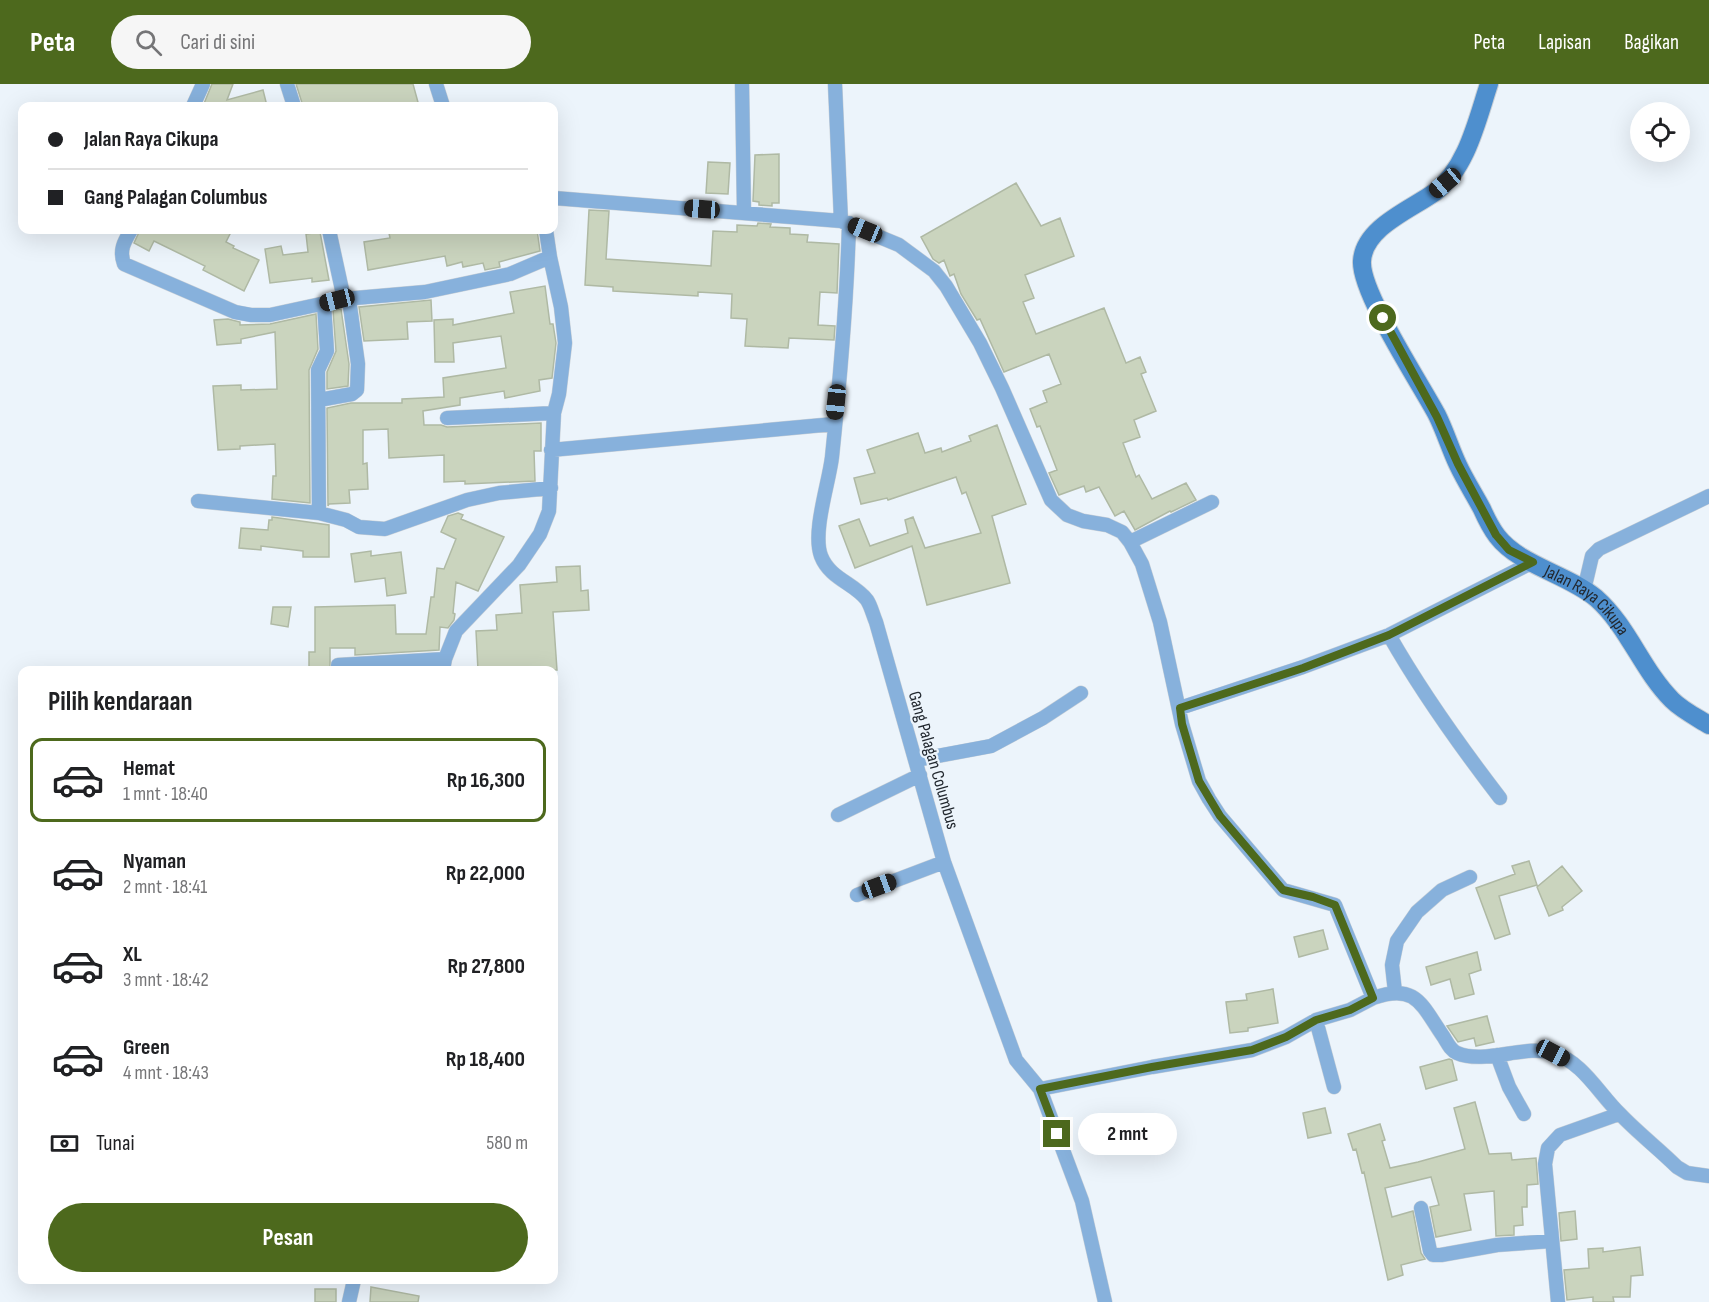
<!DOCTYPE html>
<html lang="id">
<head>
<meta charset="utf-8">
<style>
  body { margin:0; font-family:"Sofia Sans Condensed",sans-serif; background:#f6f6f6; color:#202124; height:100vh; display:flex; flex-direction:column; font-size:22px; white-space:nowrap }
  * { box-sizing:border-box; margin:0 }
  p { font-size:20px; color:#757577 }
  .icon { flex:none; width:33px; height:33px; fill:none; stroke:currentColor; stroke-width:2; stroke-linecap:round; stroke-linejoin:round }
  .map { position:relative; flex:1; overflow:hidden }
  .drawer { position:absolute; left:18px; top:582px; width:540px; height:618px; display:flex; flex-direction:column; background:#fff; border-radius:12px; box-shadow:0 6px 24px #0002 }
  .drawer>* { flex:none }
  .banner { position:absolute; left:18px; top:18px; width:540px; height:132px; border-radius:12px; box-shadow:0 6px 24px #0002; display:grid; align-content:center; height:132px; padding:0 30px; background:#fff }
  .tools { position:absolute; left:1630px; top:18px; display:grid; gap:12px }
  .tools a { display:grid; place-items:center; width:60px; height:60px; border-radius:50%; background:#fff; box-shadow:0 6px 24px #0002; font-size:30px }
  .end { position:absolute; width:27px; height:27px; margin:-14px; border:8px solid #4d691d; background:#fff; box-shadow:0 0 0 3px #fff }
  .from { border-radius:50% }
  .bubble { position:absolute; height:42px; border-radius:21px; background:#fff; box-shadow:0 6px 24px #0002; font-size:20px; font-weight:700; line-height:42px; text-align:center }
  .car { position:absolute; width:18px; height:36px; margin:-18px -9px; border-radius:8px; box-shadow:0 0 4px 2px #0007; background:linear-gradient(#222 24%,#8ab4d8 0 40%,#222 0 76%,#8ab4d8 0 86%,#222 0) }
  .banner b { display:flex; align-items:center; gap:21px; height:57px; font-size:22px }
  .banner b+b { border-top:2px solid #e0e0e0 }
  .banner i { width:15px; height:15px; background:#202124 }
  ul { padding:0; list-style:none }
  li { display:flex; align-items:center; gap:18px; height:84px; margin:0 12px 9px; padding:0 18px; border:3px solid transparent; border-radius:12px }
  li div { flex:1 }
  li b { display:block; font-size:22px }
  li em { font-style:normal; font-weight:700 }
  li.active { border-color:#4d691d }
  li>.icon { width:54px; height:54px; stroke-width:1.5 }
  h2 { padding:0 30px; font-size:27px; line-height:72px }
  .pay { display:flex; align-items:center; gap:15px; height:66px; padding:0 30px; font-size:22px }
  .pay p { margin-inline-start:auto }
  .button { display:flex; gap:12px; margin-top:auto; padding:12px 30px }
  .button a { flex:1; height:69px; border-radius:36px; background:#4d691d; color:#fff; font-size:24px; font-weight:700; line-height:69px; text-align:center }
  header { display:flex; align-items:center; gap:36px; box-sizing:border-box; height:84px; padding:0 30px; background:#4d691d; color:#fff }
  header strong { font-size:28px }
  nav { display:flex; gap:33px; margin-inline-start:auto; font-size:21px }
  .search { width:420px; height:54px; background:#f6f6f6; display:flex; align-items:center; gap:15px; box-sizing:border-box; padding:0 21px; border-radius:33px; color:#757577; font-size:22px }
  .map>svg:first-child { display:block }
  .building { fill:#cad4be; stroke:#afb9a4; stroke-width:1.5 }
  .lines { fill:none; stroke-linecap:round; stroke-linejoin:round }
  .minor-casing { stroke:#c8cfd6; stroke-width:15 }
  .secondary-casing { stroke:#c8cfd6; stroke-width:20 }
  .minor { stroke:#87b1dc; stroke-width:14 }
  .secondary { stroke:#4e8fce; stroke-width:18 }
  .route { stroke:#4d691d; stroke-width:8 }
  .labels { text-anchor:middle; stroke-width:4.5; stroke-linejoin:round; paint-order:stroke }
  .street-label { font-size:18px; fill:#22282f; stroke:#ecf4fb }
</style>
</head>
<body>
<header>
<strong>Peta</strong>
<div class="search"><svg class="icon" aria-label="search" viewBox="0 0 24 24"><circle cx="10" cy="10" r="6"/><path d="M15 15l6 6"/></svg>Cari di sini</div>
<nav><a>Peta</a><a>Lapisan</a><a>Bagikan</a></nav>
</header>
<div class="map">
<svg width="1709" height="1218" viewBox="0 0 1709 1218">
  <rect width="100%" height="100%" fill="#ecf4fb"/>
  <path class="building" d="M 212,0 L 233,0 L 227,16 L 263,6 L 267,22 L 203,22 Z
    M 296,0 L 413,0 L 419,22 L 303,22 Z
    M 779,70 L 779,119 L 772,119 L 772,122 L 759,121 L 759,118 L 753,117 L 755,71 Z
    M 708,78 L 730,79 L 728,110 L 706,109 Z
    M 1016,99 L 1041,142 L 1060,134 L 1074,172 L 1025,191 L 1034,214 L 1023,218 L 1036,250 L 1104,224 L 1126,279 L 1140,273 L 1146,288 L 1141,290 L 1156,327 L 1134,336 L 1140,353 L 1123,359 L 1136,393 L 1139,391 L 1152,415 L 1186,399 L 1196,416 L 1171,428 L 1170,427 L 1135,446 L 1124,427 L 1115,432 L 1099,403 L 1086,408 L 1084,402 L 1059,411 L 1049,389 L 1057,386 L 1040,342 L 1037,343 L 1030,325 L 1047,318 L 1043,307 L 1061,300 L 1049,270 L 1004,288 L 980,235 L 977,236 L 961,210 L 954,190 L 950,192 L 944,176 L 939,179 L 933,175 L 921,153 Z
    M 589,126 L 609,127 L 606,175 L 711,182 L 713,147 L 737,148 L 737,141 L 757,142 L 758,139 L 771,140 L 770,143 L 790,144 L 790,150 L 808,151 L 807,158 L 839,160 L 837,209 L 820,208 L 818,241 L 835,242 L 834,256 L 789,254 L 788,264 L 745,262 L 747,235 L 731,234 L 732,210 L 698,208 L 698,212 L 613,207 L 613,203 L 585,201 Z
    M 140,146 L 232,146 L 226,158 L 234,162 L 233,164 L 259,176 L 244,207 L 203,186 L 205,182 L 154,157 L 149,167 L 134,159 Z
    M 409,146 L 537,146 L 540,167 L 499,178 L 500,183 L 485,186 L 483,179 L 463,183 L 462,178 L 447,182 L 445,172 L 368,186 L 364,158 L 390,154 L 389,149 Z
    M 320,148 L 329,196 L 312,198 L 312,194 L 270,199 L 265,165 L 281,162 L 283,171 L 308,168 L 306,150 Z
    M 545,202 L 550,240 L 553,240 L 556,259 L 552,294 L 539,296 L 540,307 L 505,314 L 504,307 L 460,314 L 460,321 L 423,327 L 424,341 L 441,341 L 447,343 L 541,339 L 541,367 L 534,367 L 535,397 L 465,400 L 465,397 L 444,398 L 444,371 L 389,374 L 388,345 L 363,346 L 363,380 L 367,379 L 368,405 L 349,406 L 350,419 L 329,420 L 328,422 L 327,324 L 351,319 L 402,319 L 402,315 L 444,313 L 443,294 L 506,284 L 501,252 L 453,259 L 454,278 L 435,278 L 434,236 L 453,235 L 453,241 L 514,229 L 510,208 Z
    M 431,216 L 432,237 L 407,238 L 408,255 L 364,257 L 359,223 Z
    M 341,225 L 349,280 L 348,302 L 327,305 L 327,288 L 336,267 L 333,226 Z
    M 316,230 L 318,265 L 309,286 L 310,419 L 272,415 L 273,392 L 276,392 L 275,360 L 240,362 L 240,365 L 218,366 L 213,302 L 241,301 L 241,306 L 277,305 L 275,248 L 241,255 L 241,259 L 217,261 L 214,236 L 228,235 L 240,238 L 240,241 L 270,240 Z
    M 997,341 L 1026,420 L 992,432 L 1010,499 L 927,521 L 912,462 L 855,484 L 839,442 L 859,435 L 870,462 L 908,449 L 905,436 L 913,433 L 925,464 L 981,449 L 966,408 L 962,410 L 956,393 L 888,416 L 887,414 L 861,420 L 854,394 L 875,389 L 867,366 L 918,349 L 925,369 L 941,364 L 942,368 L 971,357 L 969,352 Z
    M 458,429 L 463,431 L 461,435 L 504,453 L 478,507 L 456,498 L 453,529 L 455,530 L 454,536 L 448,544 L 440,543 L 439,566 L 355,571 L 355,564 L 330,564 L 330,586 L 309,586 L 309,568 L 315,568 L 315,523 L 395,521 L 396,550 L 426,550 L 431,513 L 434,513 L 437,484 L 444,485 L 456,455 L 441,448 L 448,432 Z
    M 272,433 L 329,441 L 329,473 L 303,473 L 303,467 L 261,462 L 261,466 L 239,464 L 241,444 L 268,446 L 269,436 L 272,436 Z
    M 371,467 L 371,472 L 401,468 L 406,509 L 387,512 L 385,494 L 355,498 L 351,470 Z
    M 580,482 L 581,507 L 588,506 L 589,526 L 553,528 L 557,586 L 478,586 L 476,547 L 497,546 L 496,531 L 522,529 L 520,501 L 557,498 L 556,483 Z
    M 273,523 L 291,523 L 288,543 L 271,540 Z
    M 1529,777 L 1537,801 L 1499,812 L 1510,850 L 1495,855 L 1476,804 L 1515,790 L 1512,782 Z
    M 1562,782 L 1582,807 L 1562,823 L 1563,826 L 1549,832 L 1537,803 Z
    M 1323,846 L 1328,865 L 1299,873 L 1294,853 Z
    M 1477,868 L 1481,886 L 1469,890 L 1474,910 L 1455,915 L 1450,895 L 1431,901 L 1426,883 Z
    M 1273,905 L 1278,939 L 1248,944 L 1248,947 L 1230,949 L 1226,918 L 1247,916 L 1246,910 Z
    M 1487,932 L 1494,958 L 1476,962 L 1474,954 L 1458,958 L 1447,942 Z
    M 1449,975 L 1452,976 L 1457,996 L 1426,1005 L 1420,983 Z
    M 1475,1018 L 1489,1070 L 1511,1069 L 1512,1076 L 1536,1074 L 1538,1100 L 1527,1101 L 1527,1123 L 1522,1123 L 1523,1141 L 1514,1142 L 1514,1151 L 1496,1152 L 1494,1107 L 1464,1110 L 1471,1146 L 1436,1153 L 1430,1123 L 1439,1121 L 1431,1093 L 1385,1104 L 1392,1133 L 1413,1127 L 1421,1169 L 1425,1175 L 1401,1181 L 1403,1191 L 1388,1196 L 1364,1088 L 1362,1089 L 1356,1065 L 1353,1066 L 1348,1050 L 1380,1040 L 1385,1056 L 1382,1057 L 1390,1084 L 1418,1078 L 1465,1065 L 1454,1024 Z
    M 1325,1024 L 1331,1049 L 1308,1054 L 1303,1029 Z
    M 1575,1127 L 1577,1155 L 1561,1157 L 1559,1129 Z
    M 1640,1163 L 1643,1191 L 1631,1192 L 1630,1213 L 1613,1213 L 1614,1218 L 1593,1218 L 1593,1213 L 1567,1216 L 1564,1186 L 1589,1184 L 1588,1165 L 1603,1164 L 1603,1168 Z
    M 371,1203 L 419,1212 L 418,1218 L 370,1218 Z
    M 315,1205 L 336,1205 L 336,1218 L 315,1218 Z"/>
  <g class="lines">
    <g class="minor-casing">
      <path id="minor" d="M 287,0 L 294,22
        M 436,0 L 443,22
        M 742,0 L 744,128
        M 835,0 L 841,137
        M 193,22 L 203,0
        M 554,114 L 841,137 L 899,161 L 934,187 L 946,202 L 980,259 L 1002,304 L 1051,416 L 1067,431 L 1083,437 L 1107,441 L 1122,448 L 1130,458 L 1142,480 L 1160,538 L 1182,640 L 1199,697 L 1209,715 L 1220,732 L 1283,806 L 1335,821 L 1373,914 L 1350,926 L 1316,936 L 1286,953 L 1252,966 L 1152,983 L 1040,1005
        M 849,139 C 847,217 840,296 832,373 C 829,399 812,448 821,472 C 830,495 854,499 867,516 C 871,522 873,531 876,538 L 944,778 L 1016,976 L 1040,1005 L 1082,1117 L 1105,1218
        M 131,146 C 124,158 119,166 124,180 L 235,228 L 251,231 L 270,231 L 344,215 L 425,208 L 510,190 L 550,173
        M 329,146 L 344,215
        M 319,316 L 352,310 L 357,306 L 358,280 L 349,215
        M 447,334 L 554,329
        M 551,366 L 834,340
        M 198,417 L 319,429 L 346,436 L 359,443 L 385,445 L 467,416 L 499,409 L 551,404
        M 319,429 L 318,286 L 327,267 L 324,220
        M 1130,458 L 1212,418
        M 1584,506 L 1592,472 L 1599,465 L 1709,412
        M 1389,551 C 1422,609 1460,662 1500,714
        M 338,581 L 445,575
        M 443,586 L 445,575 L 456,547 L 519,481 L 540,450 L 549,427 L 554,329 L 559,310 L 565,259 L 561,223 L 550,173 L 546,146
        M 1180,624 L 1303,583 L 1389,551 L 1533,478
        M 916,676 L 991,662 L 1043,634 L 1081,609
        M 838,731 L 920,691
        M 857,811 L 944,778
        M 1395,908 L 1392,881 L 1397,857 L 1417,828 L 1442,806 L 1470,793
        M 1373,914 C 1416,899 1421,920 1443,952 C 1447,958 1450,966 1457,969 C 1485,981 1525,960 1553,969 C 1583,978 1599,1010 1620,1030 C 1638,1049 1659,1065 1677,1083 L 1687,1089 L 1709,1092
        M 1316,936 L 1334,1003
        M 1497,971 L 1509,1003 L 1524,1030
        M 1421,1124 L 1430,1167 L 1433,1171 L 1441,1171 L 1497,1161 L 1552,1157
        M 349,1218 L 354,1196
        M 1558,1218 L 1545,1080 L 1548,1064 L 1560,1051 L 1619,1030"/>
    </g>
    <g class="secondary-casing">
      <g id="secondary">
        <path id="s1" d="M 1489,0 C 1477,36 1467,84 1435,108 C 1412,125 1364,143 1362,177 C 1360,208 1420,299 1437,331 C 1445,347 1450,364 1458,381 C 1465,396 1474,410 1482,425 C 1486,434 1491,444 1497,452 C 1519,481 1567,490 1596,514 C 1628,542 1642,586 1672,616 C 1682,626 1696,633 1709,641"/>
      </g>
    </g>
    <use href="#minor" class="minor"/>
    <use href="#secondary" class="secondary"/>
  </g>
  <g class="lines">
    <path class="route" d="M 1057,1050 L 1040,1005 L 1152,983 L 1252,966 L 1286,953 L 1316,936 L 1350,926 L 1373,914 L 1335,821 L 1313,813 L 1283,806 L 1220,732 L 1199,697 L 1182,640 L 1180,624 L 1303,584 L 1389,551 L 1533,478 L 1509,466 L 1496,451 L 1458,380 L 1437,333 L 1383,234"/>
  </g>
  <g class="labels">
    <g class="street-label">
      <text dy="6" stroke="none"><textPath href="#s1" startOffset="646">Jalan Raya Cikupa</textPath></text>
      <text transform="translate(934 676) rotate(74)" y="6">Gang Palagan Columbus</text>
    </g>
  </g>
</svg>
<div class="tools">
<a><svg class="icon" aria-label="locate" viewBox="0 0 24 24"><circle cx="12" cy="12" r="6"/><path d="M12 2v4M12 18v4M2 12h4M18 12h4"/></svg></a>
</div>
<i class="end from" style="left:1383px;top:234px"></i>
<i class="end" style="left:1057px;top:1050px"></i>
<div class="bubble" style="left:1078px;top:1029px;width:99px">2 mnt</div>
<i class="car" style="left:1445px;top:99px;rotate:230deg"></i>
<i class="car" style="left:702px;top:125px;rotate:274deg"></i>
<i class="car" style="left:865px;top:146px;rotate:292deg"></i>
<i class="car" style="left:337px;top:216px;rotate:256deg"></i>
<i class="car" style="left:836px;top:318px;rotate:186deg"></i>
<i class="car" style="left:879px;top:802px;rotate:70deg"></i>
<i class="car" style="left:1553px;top:969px;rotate:118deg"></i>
<div class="banner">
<b><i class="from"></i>Jalan Raya Cikupa</b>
<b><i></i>Gang Palagan Columbus</b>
</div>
<section class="drawer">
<h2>Pilih kendaraan</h2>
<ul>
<li class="active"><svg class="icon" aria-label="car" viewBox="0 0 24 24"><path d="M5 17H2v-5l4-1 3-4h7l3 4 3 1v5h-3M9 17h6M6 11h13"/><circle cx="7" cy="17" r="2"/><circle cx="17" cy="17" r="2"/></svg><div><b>Hemat</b><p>1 mnt · 18:40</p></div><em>Rp 16,300</em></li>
<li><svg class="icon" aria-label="car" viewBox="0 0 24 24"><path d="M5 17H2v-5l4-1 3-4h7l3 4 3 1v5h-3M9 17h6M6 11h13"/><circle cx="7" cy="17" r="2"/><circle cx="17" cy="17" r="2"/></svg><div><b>Nyaman</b><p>2 mnt · 18:41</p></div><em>Rp 22,000</em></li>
<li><svg class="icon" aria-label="car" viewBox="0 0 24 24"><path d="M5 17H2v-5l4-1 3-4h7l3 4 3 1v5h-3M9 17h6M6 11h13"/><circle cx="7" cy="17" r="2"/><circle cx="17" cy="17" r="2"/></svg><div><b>XL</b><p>3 mnt · 18:42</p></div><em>Rp 27,800</em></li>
<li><svg class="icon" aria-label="car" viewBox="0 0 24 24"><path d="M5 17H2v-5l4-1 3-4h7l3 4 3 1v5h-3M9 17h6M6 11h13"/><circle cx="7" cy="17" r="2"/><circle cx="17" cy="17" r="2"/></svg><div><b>Green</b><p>4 mnt · 18:43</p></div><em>Rp 18,400</em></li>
</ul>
<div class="pay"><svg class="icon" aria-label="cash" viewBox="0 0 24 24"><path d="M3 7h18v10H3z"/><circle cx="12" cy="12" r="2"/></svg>Tunai<p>580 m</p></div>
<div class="button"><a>Pesan</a></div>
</section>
</div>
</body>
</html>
